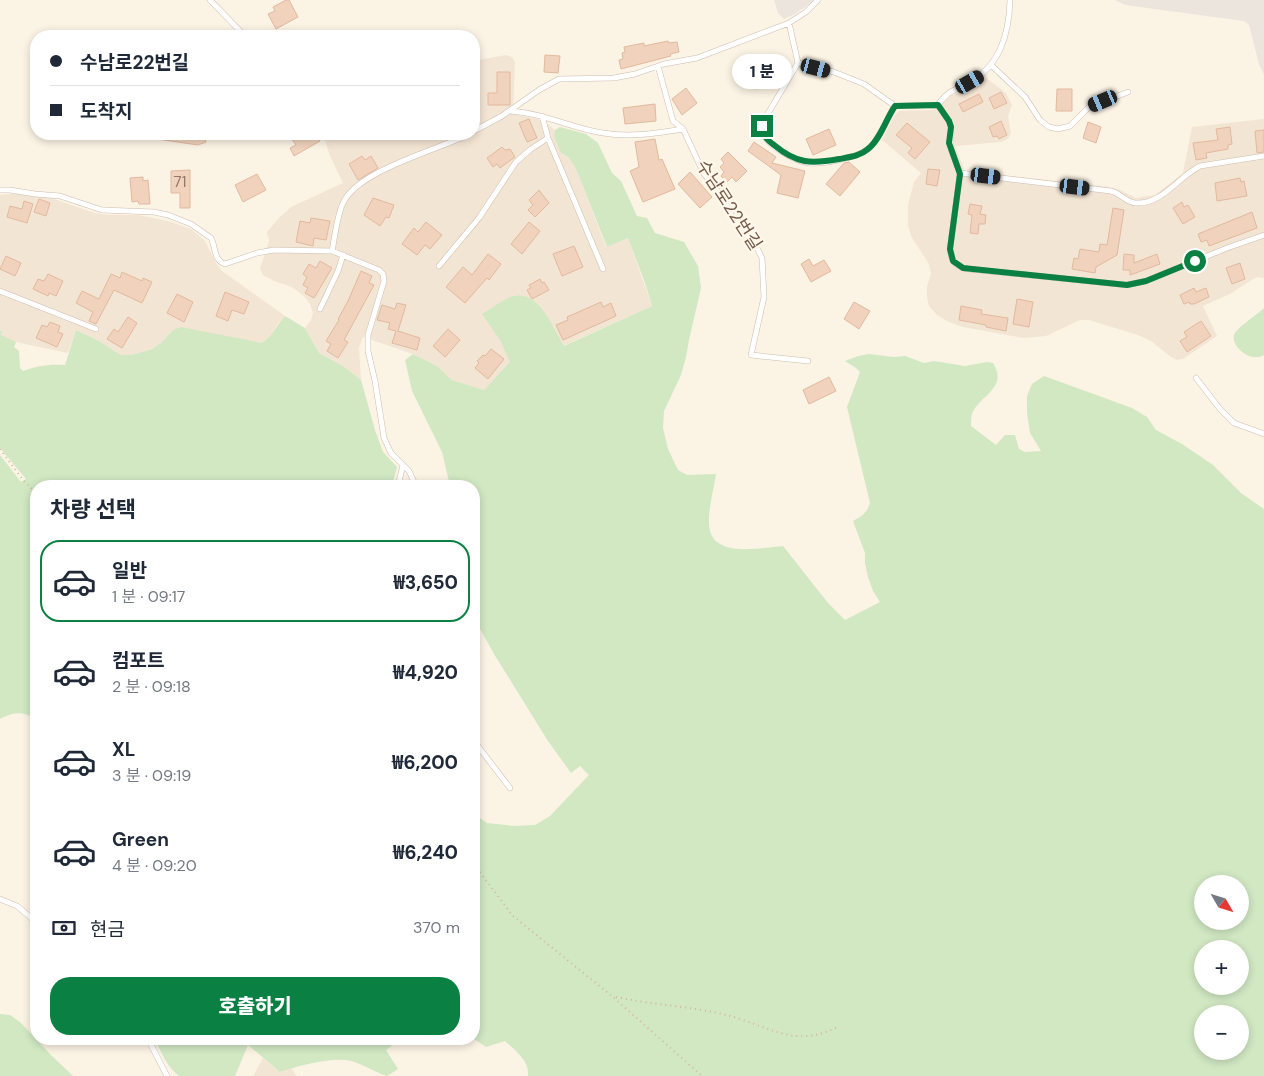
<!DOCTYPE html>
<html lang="ko">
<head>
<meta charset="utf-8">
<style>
  body { margin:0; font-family:"DM Sans","Noto Sans KR",sans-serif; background:#f2f2f3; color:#1f2937; height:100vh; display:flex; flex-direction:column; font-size:19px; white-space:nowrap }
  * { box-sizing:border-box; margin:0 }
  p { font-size:16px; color:#747a83 }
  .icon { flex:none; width:28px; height:28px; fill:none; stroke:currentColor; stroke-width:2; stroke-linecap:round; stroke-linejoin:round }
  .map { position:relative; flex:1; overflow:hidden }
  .details { position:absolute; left:30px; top:480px; width:450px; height:565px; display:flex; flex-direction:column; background:#fff; border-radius:20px; box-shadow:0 2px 8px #0003 }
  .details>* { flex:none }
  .banner { position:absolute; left:30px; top:30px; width:450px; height:110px; border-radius:20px; box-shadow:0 2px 8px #0003; display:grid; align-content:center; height:110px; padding:0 20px; background:#fff }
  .needle { width:32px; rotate:129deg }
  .controls { position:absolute; left:1194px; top:875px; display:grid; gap:10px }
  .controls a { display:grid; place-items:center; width:55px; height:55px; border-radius:50%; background:#fff; box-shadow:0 2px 8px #0003; font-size:25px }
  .end { position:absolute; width:22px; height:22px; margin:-11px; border:6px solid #0b8043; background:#fff; box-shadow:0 0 0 2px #fff }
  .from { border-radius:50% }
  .bubble { position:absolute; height:35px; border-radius:18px; background:#fff; box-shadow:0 2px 8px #0003; font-size:16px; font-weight:800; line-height:35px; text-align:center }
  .car { position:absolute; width:15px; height:30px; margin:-15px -8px; border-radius:6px; box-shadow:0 0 4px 1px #0007; background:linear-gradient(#222 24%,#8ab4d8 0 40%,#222 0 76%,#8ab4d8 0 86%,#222 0) }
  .banner b { display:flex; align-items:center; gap:18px; height:48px; font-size:19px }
  .banner b+b { border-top:1px solid #e0e1e3 }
  .banner i { width:12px; height:12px; background:#1f2937 }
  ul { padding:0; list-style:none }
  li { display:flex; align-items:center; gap:15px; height:82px; margin:0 10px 8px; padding:0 10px; border:2px solid transparent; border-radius:20px }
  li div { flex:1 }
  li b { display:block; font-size:19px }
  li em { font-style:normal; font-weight:800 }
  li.active { border-color:#0b8043 }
  li>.icon { width:45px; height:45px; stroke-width:1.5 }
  h2 { padding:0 20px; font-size:22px; line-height:60px }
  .pay { display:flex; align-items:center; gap:12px; height:55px; padding:0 20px; font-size:19px }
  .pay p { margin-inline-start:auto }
  .primary-button { display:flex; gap:10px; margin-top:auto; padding:10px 20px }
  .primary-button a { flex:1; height:58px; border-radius:20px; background:#0b8043; color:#fff; font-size:20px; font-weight:800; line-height:58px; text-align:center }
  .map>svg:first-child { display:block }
  .residential { fill:#f3e5d3 }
  .industrial { fill:#ebe5de }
  .green { fill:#d1e8c3; fill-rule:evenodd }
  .building { fill:#f0d2bd; stroke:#e2b99e }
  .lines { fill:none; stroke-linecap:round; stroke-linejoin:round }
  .service-casing { stroke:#cebdae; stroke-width:6 }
  .path { stroke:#d4b5a0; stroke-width:2; stroke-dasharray:1 4; stroke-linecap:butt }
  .service { stroke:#fff; stroke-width:5 }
  .route { stroke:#0b8043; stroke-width:6 }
  .labels { text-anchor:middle; stroke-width:5; stroke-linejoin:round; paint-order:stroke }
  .number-label { font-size:15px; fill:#927868 }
  .street-label { font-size:18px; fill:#735a4b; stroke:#fef7ea }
</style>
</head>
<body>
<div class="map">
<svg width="1264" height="1076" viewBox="0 0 1264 1076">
  <rect width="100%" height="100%" fill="#fbf3e4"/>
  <path class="residential" d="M 506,55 L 512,57 L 515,62 L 513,114 L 537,119 L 549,125 L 555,130 L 554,136 L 560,152 L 569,158 L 576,169 L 606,247 L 628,238 L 652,306 L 563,346 L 553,325 L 500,340 L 511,362 L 484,390 L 452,380 L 437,366 L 413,354 L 363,337 L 359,347 L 361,380 L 343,366 L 319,353 L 305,328 L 311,320 L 313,313 L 310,304 L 304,296 L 292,287 L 274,281 L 263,275 L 260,269 L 269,241 L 267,232 L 279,218 L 291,207 L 343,183 L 330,156 L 323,134 L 474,134 L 474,61 Z
    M 986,78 L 1006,93 L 1012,105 L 1008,116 L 1011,133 L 1008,139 L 1001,142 L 955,146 L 965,171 L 1102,186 L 1118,189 L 1136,198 L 1155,195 L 1183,173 L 1192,127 L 1264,119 L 1264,278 L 1258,277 L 1253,279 L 1230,294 L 1203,306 L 1217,336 L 1183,359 L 1177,360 L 1171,357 L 1151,341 L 1138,335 L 1089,320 L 1080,320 L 1046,336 L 1024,338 L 963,327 L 949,322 L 937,315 L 929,306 L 927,297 L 927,287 L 931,274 L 929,264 L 911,236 L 908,225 L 908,205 L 914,182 L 921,173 L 882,140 L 894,116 L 899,111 L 933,110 L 938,108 L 951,95 L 964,92 Z
    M 17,193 L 48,197 L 95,213 L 108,215 L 138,215 L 168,221 L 191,229 L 205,241 L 216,263 L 222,271 L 285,316 L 278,323 L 268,340 L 262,343 L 173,330 L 161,343 L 152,349 L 132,355 L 121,355 L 99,341 L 76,330 L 68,353 L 16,342 L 6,338 L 1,335 L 2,332 L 0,331 L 0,195 Z
    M 263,1058 L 280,1072 L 291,1068 L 297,1076 L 253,1076 Z"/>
  <path class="industrial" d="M 774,0 L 815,0 L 795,14 L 784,19 L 778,13 Z
    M 1115,0 L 1264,0 L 1264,75 L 1259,64 L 1249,25 L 1244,21 L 1125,5 Z"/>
  <path class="green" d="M 560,127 L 586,134 L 598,143 L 612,173 L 621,181 L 637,216 L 647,218 L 655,233 L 684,242 L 698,266 L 701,288 L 689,340 L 686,357 L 681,375 L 664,411 L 663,428 L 668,449 L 678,470 L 687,475 L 716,474 C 714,488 708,510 709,524 C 710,559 760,548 783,546 L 828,603 L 845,620 L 880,602 L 873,591 L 868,577 L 865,563 L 865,553 L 853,521 C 862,516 867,513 870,503 L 847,407 L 860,372 L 856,368 L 845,361 L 858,356 L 869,354 L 894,357 L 905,356 L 924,363 L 934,361 L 965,366 L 987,362 L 993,363 C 1009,389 979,395 972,414 C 971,417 971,423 971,426 L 996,445 L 1005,435 L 1015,435 L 1019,449 L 1025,452 L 1041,451 L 1030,433 L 1027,413 L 1027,396 L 1032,384 L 1044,376 L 1132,408 L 1147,417 L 1156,430 L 1182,444 L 1213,465 L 1241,493 L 1264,509 L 1264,1076 L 528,1076 C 530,1061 515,1050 505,1041 L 486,1047 L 474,1039 L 474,814 L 487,823 L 514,826 L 535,825 L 550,816 L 589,775 L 580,766 L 571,773 L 548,741 L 494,654 L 474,618 L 474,486 L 450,486 L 442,452 L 412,391 L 405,360 L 413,354 L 437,366 L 452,380 L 484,390 L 510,362 L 500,340 L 482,314 C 491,309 505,298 514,296 C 539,290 554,329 564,346 L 652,306 L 645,283 L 628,238 L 607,247 L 576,169 L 569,158 L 560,152 L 554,136 L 555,130 ZM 1202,884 L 1240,884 L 1240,921 L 1202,921 ZM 1202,949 L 1240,949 L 1240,986 L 1202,986 ZM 1202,1014 L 1240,1014 L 1240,1051 L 1202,1051 Z
    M 1264,308 L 1264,355 C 1251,363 1231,347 1234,335 C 1237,327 1257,315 1264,308 Z
    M 285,316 L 305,328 L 319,353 L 343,366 L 361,380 L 375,430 L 383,452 L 397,467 L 392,486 L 36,486 L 36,719 C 21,711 15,712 0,719 L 0,455 L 21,482 L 26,479 L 0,448 L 0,331 L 2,331 L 1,335 L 16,342 L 14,347 L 19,351 L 20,368 L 23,371 C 37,366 49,364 65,365 L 76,330 L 99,341 L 121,355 L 132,355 L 152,349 L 161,343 L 173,330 L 181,327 L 262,343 C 272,337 277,324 285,316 Z
    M 0,1014 L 10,1015 L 20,1022 L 51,1055 L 73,1076 L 0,1076 Z
    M 155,1039 L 401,1039 L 386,1050 L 398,1069 L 387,1076 C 373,1072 361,1062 346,1060 C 328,1058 297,1066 280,1072 L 248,1045 L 235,1076 L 179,1076 C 167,1067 161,1052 155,1039 Z"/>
  <path class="building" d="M 286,0 L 289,0 L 298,17 L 276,29 L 268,14 L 275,11 L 273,7 Z
    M 668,41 L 669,43 L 677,42 L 679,52 L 670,54 L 671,56 L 621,69 L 619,60 L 623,59 L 622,53 L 625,52 L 624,47 L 644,43 L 644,46 Z
    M 545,55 L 560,56 L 558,73 L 544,72 Z
    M 774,69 L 777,84 L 755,89 L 752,76 Z
    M 497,72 L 510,72 L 510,105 L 488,105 L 488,93 L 497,93 Z
    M 686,88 L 697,103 L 682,115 L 672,99 Z
    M 1057,89 L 1072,89 L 1072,111 L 1056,111 Z
    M 1001,92 L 1007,103 L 994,109 L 989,98 Z
    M 979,94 L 983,102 L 963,112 L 959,104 Z
    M 655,104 L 656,121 L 625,124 L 623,108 Z
    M 529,119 L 537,138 L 527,142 L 519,123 Z
    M 1001,121 L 1007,135 L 999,139 L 997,136 L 993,137 L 989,127 Z
    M 1088,122 L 1101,127 L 1096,143 L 1083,138 Z
    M 907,123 L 930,142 L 915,159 L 908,153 L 912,148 L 896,135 Z
    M 1230,127 L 1232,144 L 1228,145 L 1228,149 L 1206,153 L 1207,158 L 1196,160 L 1193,143 L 1218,140 L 1216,129 Z
    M 829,129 L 836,145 L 813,155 L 806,139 Z
    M 1264,130 L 1264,152 L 1257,153 L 1255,131 Z
    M 157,134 L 203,134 L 206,142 L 198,145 L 157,139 Z
    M 298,134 L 315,134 L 320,141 L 294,156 L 290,148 L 296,145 L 291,138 Z
    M 655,139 L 659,160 L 662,159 L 675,189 L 643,202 L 630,171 L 639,167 L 635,142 Z
    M 754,142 L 776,157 L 772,163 L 805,171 L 798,198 L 777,193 L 781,175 L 748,151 Z
    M 502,147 L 505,150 L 510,149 L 515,157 L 500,168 L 497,164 L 493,167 L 487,158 Z
    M 728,152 L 747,171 L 736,182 L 732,177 L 727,182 L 721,176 L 724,172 L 720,167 L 724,163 L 721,159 Z
    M 362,156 L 365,160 L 371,156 L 378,168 L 358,180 L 349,164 Z
    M 849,162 L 860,172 L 840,196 L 826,184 L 844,163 Z
    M 928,169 L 940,170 L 937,186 L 926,184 Z
    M 190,170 L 190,208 L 180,208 L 180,193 L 171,193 L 171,171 Z
    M 690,172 L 712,197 L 700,208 L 678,184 Z
    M 257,174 L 266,190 L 243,202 L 235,185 Z
    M 143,177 L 143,181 L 148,180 L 150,204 L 139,204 L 138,201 L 132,202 L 130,178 Z
    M 1240,178 L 1241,182 L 1244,181 L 1247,196 L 1217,201 L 1215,183 Z
    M 539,190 L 549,203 L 535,217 L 528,210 L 533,205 L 529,200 Z
    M 373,198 L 394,205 L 389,218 L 386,217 L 380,226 L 364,215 Z
    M 39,199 L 50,203 L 46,216 L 34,212 Z
    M 24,201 L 33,204 L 27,223 L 7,217 L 10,206 L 22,209 Z
    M 1182,202 L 1184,207 L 1188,205 L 1195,217 L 1183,224 L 1173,208 Z
    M 970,204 L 982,206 L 980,214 L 986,215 L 985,224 L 979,224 L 978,234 L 970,233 L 972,215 L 968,214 Z
    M 1113,208 L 1124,210 L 1117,255 L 1096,267 L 1095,273 L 1072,269 L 1074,258 L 1078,259 L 1080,249 L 1099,252 L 1100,244 L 1107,245 Z
    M 1252,212 L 1257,228 L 1209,246 L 1207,240 L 1201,242 L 1198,234 Z
    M 311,218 L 330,221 L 326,240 L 314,238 L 313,246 L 296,242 L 300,221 L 310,223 Z
    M 426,222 L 442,235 L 430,249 L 425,245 L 417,255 L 402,244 L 414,228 L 418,232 Z
    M 529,222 L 540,231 L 522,254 L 511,244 Z
    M 574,246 L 583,267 L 562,276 L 553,254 Z
    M 488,254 L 501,264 L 489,280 L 487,278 L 465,303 L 446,287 L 463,267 L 472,275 Z
    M 1124,254 L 1134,255 L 1134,263 L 1157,254 L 1160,264 L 1130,275 L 1130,270 L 1123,270 Z
    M 6,256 L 21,263 L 15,276 L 0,269 Z
    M 809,259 L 813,266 L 824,260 L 831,271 L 811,282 L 801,264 Z
    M 320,261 L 332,268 L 314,298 L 305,293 L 308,288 L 303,285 L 307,277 L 303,274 L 309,264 L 316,268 Z
    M 1240,263 L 1245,279 L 1232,284 L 1226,268 Z
    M 361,271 L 372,276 L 369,283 L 374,285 L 344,340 L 348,342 L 338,358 L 327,351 L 331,344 L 326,341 L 339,320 L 338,319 L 348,301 Z
    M 122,272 L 142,281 L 143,278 L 152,282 L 142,303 L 114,290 L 96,324 L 89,321 L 93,312 L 76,303 L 82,291 L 99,299 L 111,274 L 120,278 Z
    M 48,274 L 63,281 L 56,296 L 49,293 L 48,296 L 33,289 L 38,279 L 44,281 Z
    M 540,279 L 542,283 L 544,282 L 549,290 L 532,299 L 527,290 L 531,288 L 529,285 Z
    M 1194,288 L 1196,292 L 1206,288 L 1209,297 L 1194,304 L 1190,304 L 1189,302 L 1184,304 L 1180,295 Z
    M 225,292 L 249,302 L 244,314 L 232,310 L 228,321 L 216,316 Z
    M 177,294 L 193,302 L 184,322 L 167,313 Z
    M 1017,299 L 1033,302 L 1029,327 L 1013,324 Z
    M 601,302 L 603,307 L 611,303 L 616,316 L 563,340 L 556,325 L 568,320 L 567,317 Z
    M 854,302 L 870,311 L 859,329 L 844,319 Z
    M 397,303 L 406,305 L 398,331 L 420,338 L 417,350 L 392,343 L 396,331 L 388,329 L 390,323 L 377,320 L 382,305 L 395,309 Z
    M 961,306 L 982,310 L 981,314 L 1008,318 L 1006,331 L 986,327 L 986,325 L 959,320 Z
    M 128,317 L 137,323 L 122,348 L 107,339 L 114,329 L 118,332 Z
    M 1201,321 L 1211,336 L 1187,352 L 1180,341 L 1187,337 L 1184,332 Z
    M 50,322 L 60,326 L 58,332 L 63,334 L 57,347 L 36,338 L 42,325 L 47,327 Z
    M 448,329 L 460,340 L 445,357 L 433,346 Z
    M 491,349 L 504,359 L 488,379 L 475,368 L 479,363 L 477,361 L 483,355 L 485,356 Z
    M 829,377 L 836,391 L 809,404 L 803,390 Z"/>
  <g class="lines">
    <g class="service-casing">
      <path id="service" d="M 210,0 L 245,36
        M 1010,0 C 1009,35 1000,65 969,83 C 954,91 948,90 938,105 L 949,121 L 951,127 L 951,149 L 960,173 L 950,249 C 951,261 956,267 968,269 L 1127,285 L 1146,281 L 1227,248 L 1264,235
        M 789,23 L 798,63 L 834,72 L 864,84 L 895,106 L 938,105
        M 798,63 L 764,120 C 762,124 761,127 762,132 C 766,145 796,162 809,163 C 823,164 854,158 865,151 C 880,142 885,120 895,106
        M 991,65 L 1025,97 L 1040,120 L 1049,127 L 1058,129 L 1070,126 L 1089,107 L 1128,92
        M 658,66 L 673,121 L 683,129 L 704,174 L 723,197 L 733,219 L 757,248 L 762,258 L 764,297 L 751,355 L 808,361
        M 510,111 C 544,113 571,128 603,133 C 630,138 657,133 683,129
        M 542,116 L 548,138 L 603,269
        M 474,131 L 502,116 L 539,90 L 559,79 L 614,78 L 635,74 L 664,64 L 697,58 L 789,23 L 806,12 L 818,0
        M 960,173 L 1111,191 C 1120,193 1126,202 1135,203 C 1162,205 1178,177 1200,166 L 1264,156
        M 0,190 L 10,190 L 35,194 L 60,196 L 102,210 L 154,212 L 168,215 L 191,224 L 211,238 C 216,247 213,260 225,264 L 257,253 L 274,250 L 332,251 C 335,236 337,216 343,203 C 358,170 438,150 469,134
        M 332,251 L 379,270 L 383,274 L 384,281 L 368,335 L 368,351 L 375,381 L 384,438 L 391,453 L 409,471 L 416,486
        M 439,266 L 479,218 L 516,162 L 531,149 L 548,138
        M 0,291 L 96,329
        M 320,309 L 338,271 L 343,255
        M 1196,378 L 1220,409 L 1234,423 L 1264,434
        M 398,486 L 403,465
        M 474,741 L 510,788
        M 0,899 L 17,906 L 36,922
        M 148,1039 L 167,1076"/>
    </g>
    <path class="path" d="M 0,449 L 23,480 L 36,493
      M 474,864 L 513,916 L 613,997 L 702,1076
      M 616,997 C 653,1005 690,1006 726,1015 C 749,1020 774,1034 796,1036 C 811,1037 824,1034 837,1027"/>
    <use href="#service" class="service"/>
  </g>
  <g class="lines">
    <path class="route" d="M 762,126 C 763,136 767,140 774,145 C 797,164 811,164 839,159 C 850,157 860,156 868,149 C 880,140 886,119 895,106 L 938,105 L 949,121 L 951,127 L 949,143 L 960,174 L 950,249 L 953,261 L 963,268 L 1127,285 L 1146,281 L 1195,261"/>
  </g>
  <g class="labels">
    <g class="number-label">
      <text x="180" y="187">71</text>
    </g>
    <g class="street-label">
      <text transform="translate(729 205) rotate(57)" y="6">수남로22번길</text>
    </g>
  </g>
</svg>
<div class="controls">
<a><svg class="needle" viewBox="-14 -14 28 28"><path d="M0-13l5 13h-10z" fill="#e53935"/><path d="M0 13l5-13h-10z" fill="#747a83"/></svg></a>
<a>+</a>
<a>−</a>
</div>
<i class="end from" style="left:1195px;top:261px"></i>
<i class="end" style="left:762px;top:126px"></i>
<div class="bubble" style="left:732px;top:54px;width:60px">1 분</div>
<i class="car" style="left:816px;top:68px;rotate:105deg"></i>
<i class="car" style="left:970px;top:82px;rotate:60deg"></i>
<i class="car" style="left:1103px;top:101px;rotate:247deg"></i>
<i class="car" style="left:986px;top:176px;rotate:97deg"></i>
<i class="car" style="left:1075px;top:187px;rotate:97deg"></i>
<div class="banner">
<b><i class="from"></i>수남로22번길</b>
<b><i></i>도착지</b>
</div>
<section class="details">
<h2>차량 선택</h2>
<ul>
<li class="active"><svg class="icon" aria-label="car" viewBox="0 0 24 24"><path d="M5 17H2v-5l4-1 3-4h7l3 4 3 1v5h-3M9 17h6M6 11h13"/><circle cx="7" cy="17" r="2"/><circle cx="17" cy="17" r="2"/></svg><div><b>일반</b><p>1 분 · 09:17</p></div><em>₩3,650</em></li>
<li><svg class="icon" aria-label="car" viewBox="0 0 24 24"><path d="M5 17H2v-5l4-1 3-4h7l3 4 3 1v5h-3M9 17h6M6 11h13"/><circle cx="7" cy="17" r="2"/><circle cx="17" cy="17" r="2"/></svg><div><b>컴포트</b><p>2 분 · 09:18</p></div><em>₩4,920</em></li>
<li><svg class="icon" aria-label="car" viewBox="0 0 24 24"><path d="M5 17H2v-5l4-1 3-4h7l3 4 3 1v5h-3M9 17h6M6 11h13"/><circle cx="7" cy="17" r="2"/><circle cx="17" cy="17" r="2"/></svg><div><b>XL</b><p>3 분 · 09:19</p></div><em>₩6,200</em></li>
<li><svg class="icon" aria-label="car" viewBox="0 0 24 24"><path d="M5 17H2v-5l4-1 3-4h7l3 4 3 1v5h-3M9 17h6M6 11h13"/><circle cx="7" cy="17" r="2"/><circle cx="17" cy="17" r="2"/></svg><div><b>Green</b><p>4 분 · 09:20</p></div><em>₩6,240</em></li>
</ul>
<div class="pay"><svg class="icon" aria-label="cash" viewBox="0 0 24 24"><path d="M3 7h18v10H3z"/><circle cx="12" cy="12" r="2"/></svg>현금<p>370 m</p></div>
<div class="primary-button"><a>호출하기</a></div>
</section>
</div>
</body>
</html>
